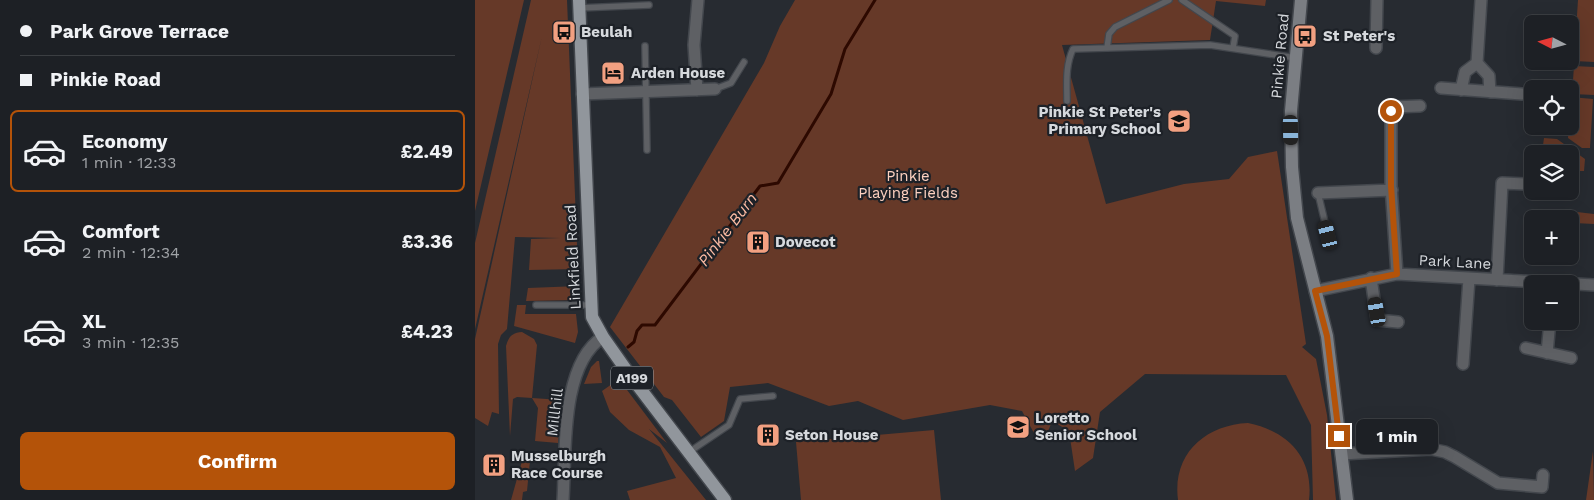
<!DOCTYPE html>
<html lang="en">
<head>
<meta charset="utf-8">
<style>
  body { margin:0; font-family:"Work Sans",sans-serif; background:#2a2d32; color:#f1f3f6; height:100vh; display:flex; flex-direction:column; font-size:19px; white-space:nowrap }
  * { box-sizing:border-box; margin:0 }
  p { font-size:16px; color:#a0a3a7 }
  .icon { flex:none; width:28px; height:28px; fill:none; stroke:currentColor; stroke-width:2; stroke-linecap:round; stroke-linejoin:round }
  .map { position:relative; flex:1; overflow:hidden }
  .details { display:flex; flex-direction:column; background:#1d2025; width:475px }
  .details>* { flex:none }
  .top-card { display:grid; align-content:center; height:110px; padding:0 20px; background:#1d2025 }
  .needle { width:32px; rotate:276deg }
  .tools { position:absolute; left:1049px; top:15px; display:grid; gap:10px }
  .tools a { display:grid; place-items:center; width:55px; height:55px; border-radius:8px; background:#1d2025; box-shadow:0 5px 20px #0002,0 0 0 1px #3b3e42; font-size:25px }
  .end { position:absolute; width:22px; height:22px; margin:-11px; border:6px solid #b45309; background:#fff; box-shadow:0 0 0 2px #fff }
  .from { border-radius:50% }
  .bubble { position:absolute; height:35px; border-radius:8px; background:#1d2025; box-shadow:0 5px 20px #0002,0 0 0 1px #3b3e42; font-size:16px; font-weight:700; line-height:35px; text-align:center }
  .car { position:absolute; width:15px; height:30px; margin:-15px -8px; border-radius:6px; box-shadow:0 0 4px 1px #0007; background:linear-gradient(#222 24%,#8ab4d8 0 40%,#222 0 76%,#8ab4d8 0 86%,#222 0) }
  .top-card b { display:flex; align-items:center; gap:18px; height:48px; font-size:19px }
  .top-card b+b { border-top:1px solid #3b3e42 }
  .top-card i { width:12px; height:12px; background:#f1f3f6 }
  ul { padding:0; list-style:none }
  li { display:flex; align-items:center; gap:15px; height:82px; margin:0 10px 8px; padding:0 10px; border:2px solid transparent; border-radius:8px }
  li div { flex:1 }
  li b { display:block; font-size:19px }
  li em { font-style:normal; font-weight:700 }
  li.on { border-color:#b45309 }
  li>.icon { width:45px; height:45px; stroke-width:1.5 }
  .primary-button { display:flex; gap:10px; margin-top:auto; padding:10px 20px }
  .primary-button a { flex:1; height:58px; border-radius:8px; background:#b45309; color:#fff; font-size:20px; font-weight:700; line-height:58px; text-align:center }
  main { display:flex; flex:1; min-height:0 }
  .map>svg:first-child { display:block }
  .green { fill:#663928 }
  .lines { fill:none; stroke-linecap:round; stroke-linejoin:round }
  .stream { stroke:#2d0900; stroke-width:3 }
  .service-casing { stroke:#43474d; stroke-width:8 }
  .minor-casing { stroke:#43474d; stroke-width:14 }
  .secondary-casing { stroke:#43474d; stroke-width:15 }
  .primary-casing { stroke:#43474d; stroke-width:15 }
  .service { stroke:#5e6064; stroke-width:5.5 }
  .minor { stroke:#5e6064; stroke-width:11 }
  .secondary { stroke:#7b7e83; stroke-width:12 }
  .primary { stroke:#91969c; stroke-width:12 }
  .route { stroke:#b45309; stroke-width:6 }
  .labels { text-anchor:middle; stroke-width:4.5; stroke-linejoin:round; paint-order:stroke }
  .shield { fill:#1d2127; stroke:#9ea2a6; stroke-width:1 }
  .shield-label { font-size:14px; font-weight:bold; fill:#d6d9dd }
  .poi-label { font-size:15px; font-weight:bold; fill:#d6d9dd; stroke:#1d2127; text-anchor:start }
  .street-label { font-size:15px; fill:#d6d9dd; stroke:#1d2127 }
  .park-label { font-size:15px; fill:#fdd1c0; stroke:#1d2127 }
  .water-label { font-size:16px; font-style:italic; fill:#fcbba3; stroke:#1d2127 }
</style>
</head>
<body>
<main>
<section class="details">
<div class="top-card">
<b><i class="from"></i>Park Grove Terrace</b>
<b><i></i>Pinkie Road</b>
</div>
<ul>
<li class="on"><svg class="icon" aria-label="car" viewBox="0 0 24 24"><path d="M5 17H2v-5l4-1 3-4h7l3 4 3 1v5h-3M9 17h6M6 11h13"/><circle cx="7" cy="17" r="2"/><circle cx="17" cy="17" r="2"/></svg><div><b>Economy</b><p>1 min · 12:33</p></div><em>£2.49</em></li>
<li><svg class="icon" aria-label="car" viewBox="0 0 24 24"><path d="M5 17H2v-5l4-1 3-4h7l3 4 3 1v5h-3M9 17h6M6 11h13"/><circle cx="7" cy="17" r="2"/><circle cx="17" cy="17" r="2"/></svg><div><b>Comfort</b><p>2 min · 12:34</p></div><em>£3.36</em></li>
<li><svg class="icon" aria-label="car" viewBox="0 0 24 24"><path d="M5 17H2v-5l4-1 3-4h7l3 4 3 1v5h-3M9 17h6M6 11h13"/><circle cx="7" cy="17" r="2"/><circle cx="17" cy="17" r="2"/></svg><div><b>XL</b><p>3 min · 12:35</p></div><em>£4.23</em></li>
</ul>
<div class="primary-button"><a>Confirm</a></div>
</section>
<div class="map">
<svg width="1119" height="500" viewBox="0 0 1119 500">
  <rect width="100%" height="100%" fill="#272b31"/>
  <path class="green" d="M 0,0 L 49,0 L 0,211 Z
    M 56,0 L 92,0 L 103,269 L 54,270 L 56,239 L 85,238 L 40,237 L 32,329 L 26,335 L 23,344 L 24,414 L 17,412 L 13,426 L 0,418 L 0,339 L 67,36 L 0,329 L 0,243 Z
    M 320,0 L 791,0 L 790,6 L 741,1 L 735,40 L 587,45 L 631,204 L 709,184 L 754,179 L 773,157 L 802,151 L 830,337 L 831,344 L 827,347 L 841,359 L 852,415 L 861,500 L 838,500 L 836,425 L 811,375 L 670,374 L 625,412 L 618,458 L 600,471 L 594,431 L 577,421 L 571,437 L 560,435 L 547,411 L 515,405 L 428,420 L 383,401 L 354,406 L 293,383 L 255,387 L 249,421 L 226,437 L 197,400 L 189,397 L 135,327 L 289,63 L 305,26 Z
    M 1103,0 L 1119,0 L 1119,62 L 1099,61 Z
    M 1099,66 L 1119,67 L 1119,95 L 1097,94 Z
    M 1096,97 L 1118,99 L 1115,148 L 1107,148 L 1093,138 Z
    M 1069,138 L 1082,139 L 1110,159 L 1109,171 L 1102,171 L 1103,159 L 1095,159 L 1095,154 L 1067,152 Z
    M 1102,212 L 1119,214 L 1119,224 L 1099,223 Z
    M 104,286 L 103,300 L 51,301 L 53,288 Z
    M 42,305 L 51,305 L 50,314 L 101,314 L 103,332 L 100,343 L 39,326 Z
    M 47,332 L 59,339 L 62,345 L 57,398 L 86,400 L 83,443 L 60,441 L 63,408 L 57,398 L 42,397 L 38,399 L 35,436 L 31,346 C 34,336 37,333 47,332 Z
    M 122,361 L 124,361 L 127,383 L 109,384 L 116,367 Z
    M 146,382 L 192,443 L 174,429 L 231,500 L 155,500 L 152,491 L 201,478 L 185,447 L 154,430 L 135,412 L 127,391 L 137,384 Z
    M 773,423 C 813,431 839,458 834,500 L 703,500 C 697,454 730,425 773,423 Z
    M 459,430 L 466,500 L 326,500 L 321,442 Z
    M 56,451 L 52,491 L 48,492 L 47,500 L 36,500 L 47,461 Z
    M 1118,451 L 1119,500 L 1111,500 Z"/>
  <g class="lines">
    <path class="stream" d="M 153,347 L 159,342 L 162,331 L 167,325 L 180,325 L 285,186 L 303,183 L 356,94 L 370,49 L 400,0"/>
    <g class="service-casing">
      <path id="service" d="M 707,0 L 760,36 L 758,48
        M 104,8 L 174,5
        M 170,46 L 172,150
        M 632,48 L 634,34 L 640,27 L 694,0
        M 240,89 L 256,83 L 269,62
        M 592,101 C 592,83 590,66 598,49 L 735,45 L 821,58
        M 843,193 L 853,235
        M 61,305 L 115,305
        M 917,423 L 920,451
        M 214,452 L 254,425 L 265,399 L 298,396"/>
    </g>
    <g class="minor-casing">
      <path id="minor" d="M 1006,0 L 1002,63 L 1014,76 L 1015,92
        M 901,48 L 902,0
        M 966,88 L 1047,94
        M 222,90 L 219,45 L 223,0
        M 986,90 L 990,72 L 1002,63
        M 107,94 L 240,89
        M 843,193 L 917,190
        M 922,274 L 916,186 L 916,107 L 945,106
        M 896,278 L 902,320 L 923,322
        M 1022,280 L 1027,183 L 1052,184
        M 840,291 L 922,274 L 1119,285
        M 1051,348 L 1096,358
        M 1072,353 L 1075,321
        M 988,364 L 994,279
        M 866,454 L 956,449 L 970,452 L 980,457 L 1023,483 L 1067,487 L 1068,475
        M 88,500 C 91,454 85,364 128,337"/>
    </g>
    <g class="secondary-casing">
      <path id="secondary" d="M 826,0 L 816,111 L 817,167 L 822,218 L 852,336 L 872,500"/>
    </g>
    <g class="primary-casing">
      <path id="primary" d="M 104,0 L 117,317 L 128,337 L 154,374 L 250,500"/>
    </g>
    <use href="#service" class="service"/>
    <use href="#minor" class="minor"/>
    <use href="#secondary" class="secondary"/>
    <use href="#primary" class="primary"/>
  </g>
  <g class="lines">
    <path class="route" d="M 864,436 L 852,336 L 840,291 L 922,274 L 916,186 L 916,111"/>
  </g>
  <defs>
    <g id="bus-square" transform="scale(1.25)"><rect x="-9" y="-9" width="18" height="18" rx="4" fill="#f2a081" stroke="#1d2127"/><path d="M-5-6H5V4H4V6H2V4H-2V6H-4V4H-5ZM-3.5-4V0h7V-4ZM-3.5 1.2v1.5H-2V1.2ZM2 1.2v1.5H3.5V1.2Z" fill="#111"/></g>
    <g id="hotel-square" transform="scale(1.25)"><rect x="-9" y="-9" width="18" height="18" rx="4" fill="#f2a081" stroke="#1d2127"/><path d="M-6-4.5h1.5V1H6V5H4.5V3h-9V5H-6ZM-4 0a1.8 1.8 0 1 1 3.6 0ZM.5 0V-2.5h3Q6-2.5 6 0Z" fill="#111"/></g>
    <g id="school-square" transform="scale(1.25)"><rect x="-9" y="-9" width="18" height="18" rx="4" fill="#f2a081" stroke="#1d2127"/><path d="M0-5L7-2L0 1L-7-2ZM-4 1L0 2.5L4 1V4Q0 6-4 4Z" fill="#111"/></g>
    <g id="building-square" transform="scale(1.25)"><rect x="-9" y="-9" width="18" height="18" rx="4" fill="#f2a081" stroke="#1d2127"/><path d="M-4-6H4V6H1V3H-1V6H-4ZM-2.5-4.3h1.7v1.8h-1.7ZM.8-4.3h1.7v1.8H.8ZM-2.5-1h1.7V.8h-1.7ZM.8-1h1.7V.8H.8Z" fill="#111"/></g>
  </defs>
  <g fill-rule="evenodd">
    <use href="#bus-square" x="89" y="32"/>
    <use href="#bus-square" x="830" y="36"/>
    <use href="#hotel-square" x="138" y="73"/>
    <use href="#school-square" x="704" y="121"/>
    <use href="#building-square" x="283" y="242"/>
    <use href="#school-square" x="543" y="427"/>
    <use href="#building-square" x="293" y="435"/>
    <use href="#building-square" x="19" y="465"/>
  </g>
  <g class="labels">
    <rect class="shield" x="136" y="366.5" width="42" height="23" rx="4"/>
    <g class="shield-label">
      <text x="157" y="383">A199</text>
    </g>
    <g class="poi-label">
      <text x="106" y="37">Beulah</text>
      <text x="848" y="41">St Peter's</text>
      <text x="156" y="78">Arden House</text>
      <text x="686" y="117" text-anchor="end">Pinkie St Peter's<tspan x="686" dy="17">Primary School</tspan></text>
      <text x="300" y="247">Dovecot</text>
      <text x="560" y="423">Loretto<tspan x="560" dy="17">Senior School</tspan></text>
      <text x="310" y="440">Seton House</text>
      <text x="36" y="461">Musselburgh<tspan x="36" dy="17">Race Course</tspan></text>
    </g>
    <g class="street-label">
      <text transform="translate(805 56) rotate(-85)" y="5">Pinkie Road</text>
      <text transform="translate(98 257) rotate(-93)" y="5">Linkfield Road</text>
      <text transform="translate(980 262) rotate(3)" y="5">Park Lane</text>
      <text transform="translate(80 412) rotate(-83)" y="5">Millhill</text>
    </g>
    <g class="park-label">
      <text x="433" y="181">Pinkie<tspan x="433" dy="17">Playing Fields</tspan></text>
    </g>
    <g class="water-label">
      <text transform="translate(252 229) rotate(-53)" y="6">Pinkie Burn</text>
    </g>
  </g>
</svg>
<div class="tools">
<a><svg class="needle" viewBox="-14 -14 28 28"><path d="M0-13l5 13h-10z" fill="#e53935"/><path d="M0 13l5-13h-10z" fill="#a0a3a7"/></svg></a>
<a><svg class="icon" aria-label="locate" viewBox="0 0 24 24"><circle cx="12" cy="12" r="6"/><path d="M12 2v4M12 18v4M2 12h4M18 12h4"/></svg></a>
<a><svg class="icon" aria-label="layers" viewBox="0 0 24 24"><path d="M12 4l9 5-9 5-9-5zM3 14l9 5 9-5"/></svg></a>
<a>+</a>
<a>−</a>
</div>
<i class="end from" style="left:916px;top:111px"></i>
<i class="end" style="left:864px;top:436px"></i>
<div class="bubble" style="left:881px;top:419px;width:82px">1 min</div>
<i class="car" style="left:816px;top:130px;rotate:179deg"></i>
<i class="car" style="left:853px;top:235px;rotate:346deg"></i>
<i class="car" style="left:902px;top:312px;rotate:350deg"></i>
</div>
</main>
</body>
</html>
